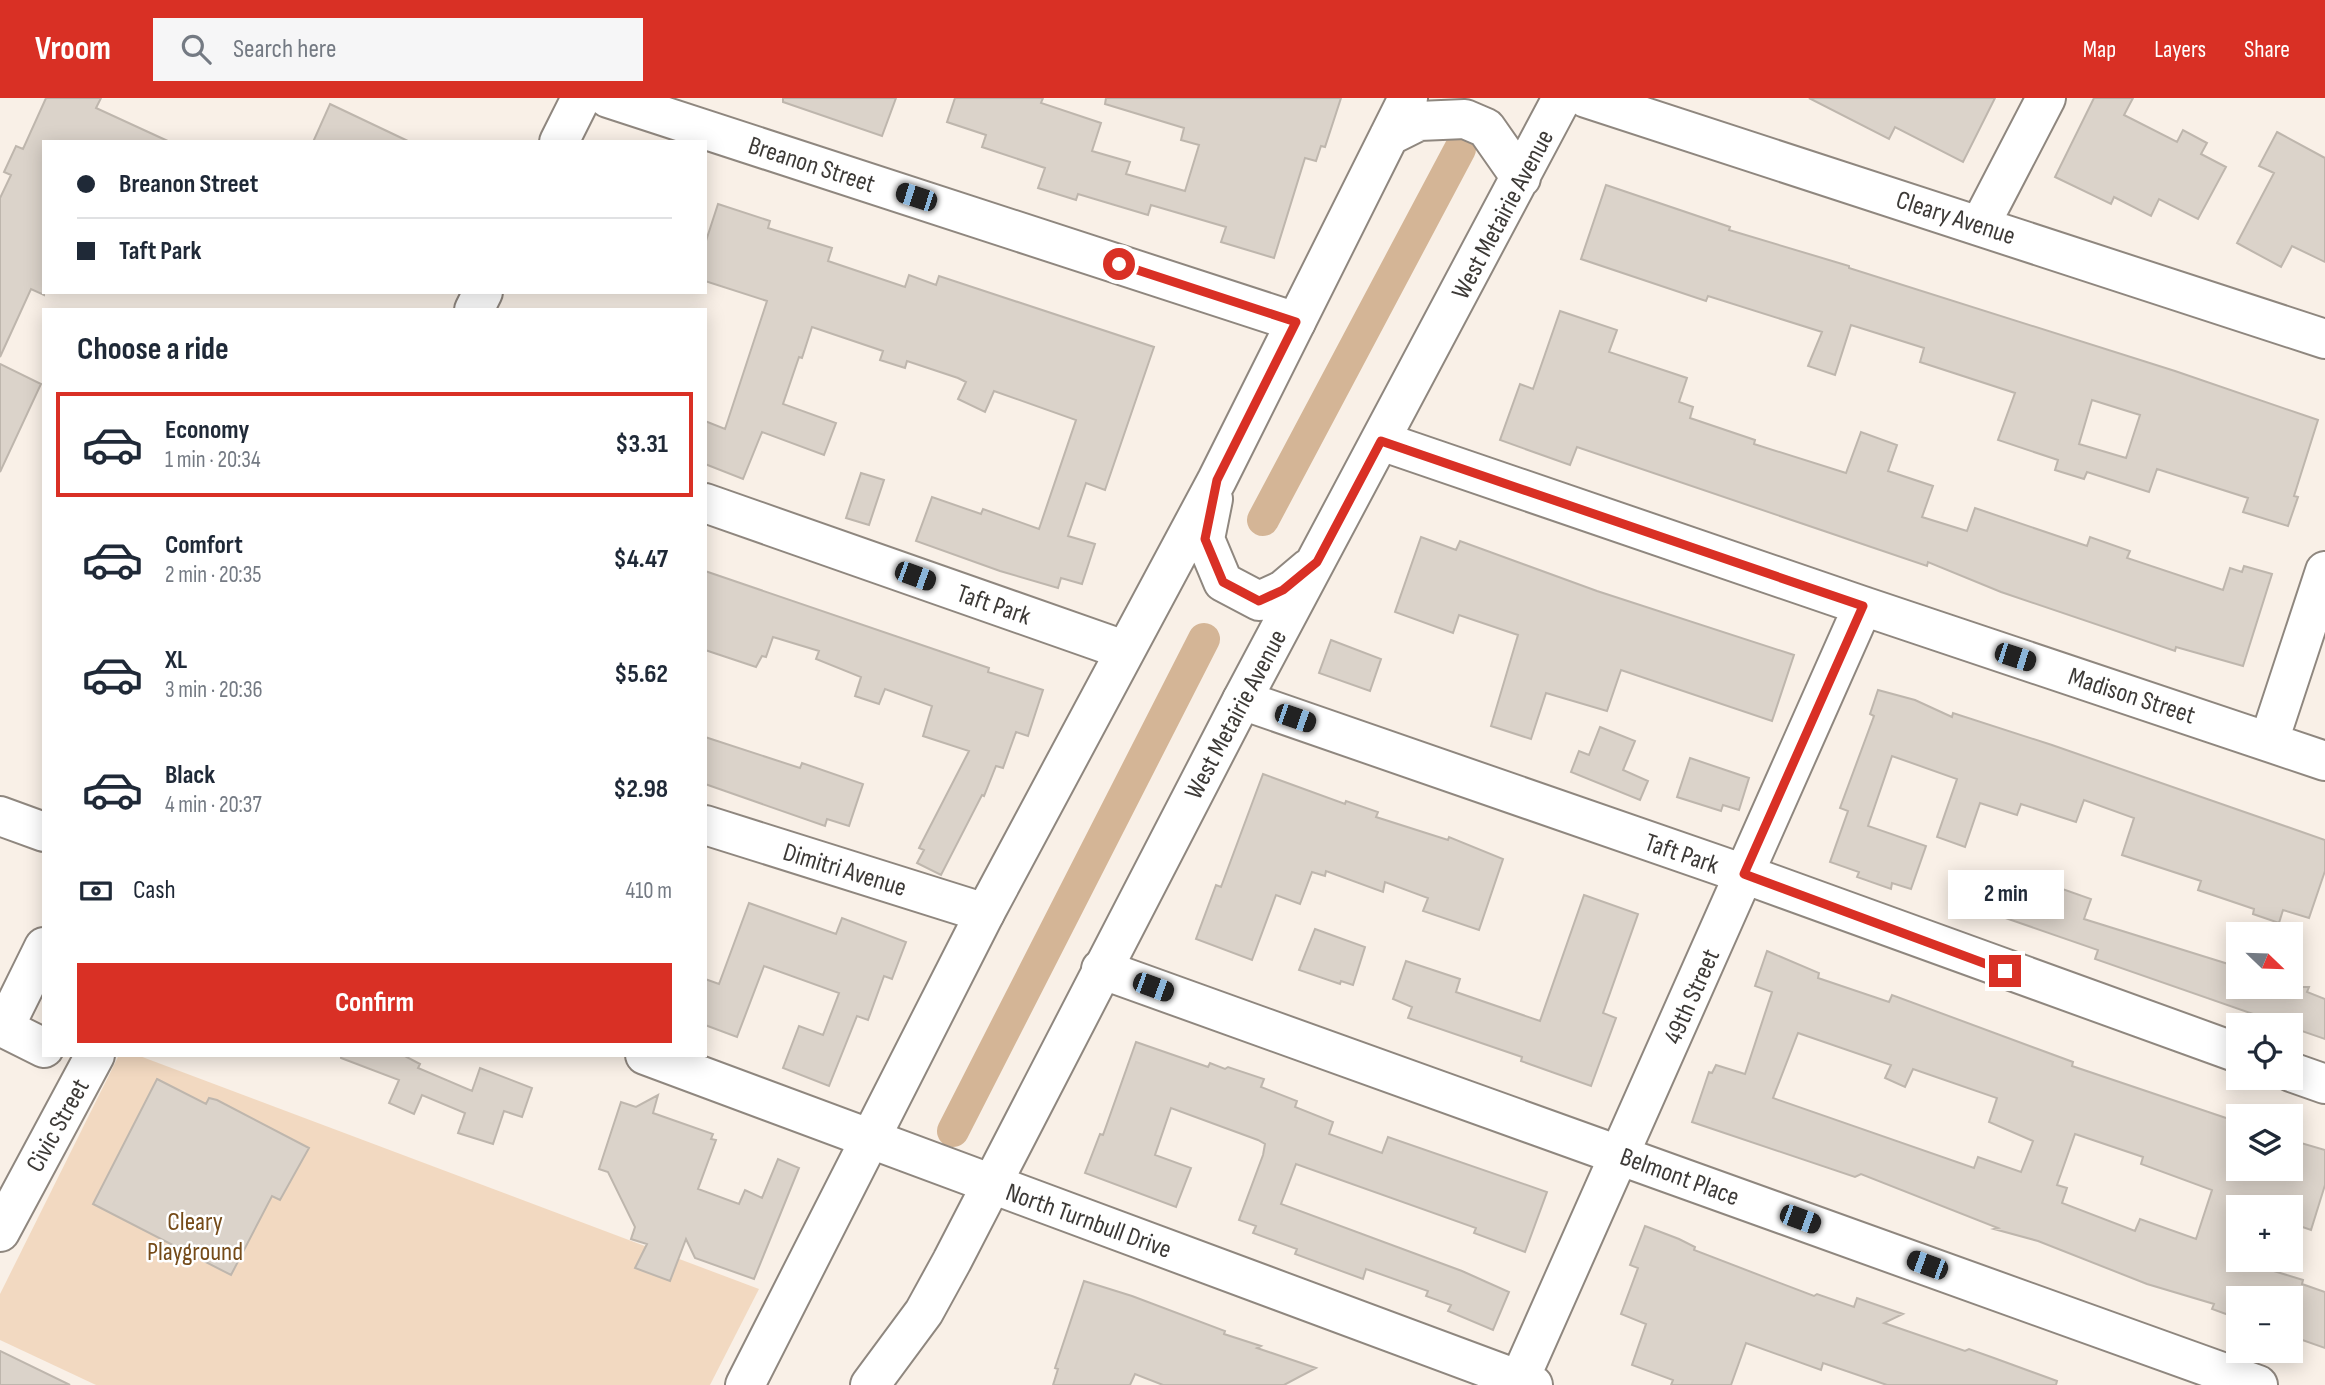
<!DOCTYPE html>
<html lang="en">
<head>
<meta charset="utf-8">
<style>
  body { margin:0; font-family:"Sofia Sans Condensed",sans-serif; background:#f6f6f7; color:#1f2937; height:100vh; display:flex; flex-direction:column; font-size:26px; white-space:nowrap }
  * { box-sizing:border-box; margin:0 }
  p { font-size:23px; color:#747a83 }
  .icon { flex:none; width:38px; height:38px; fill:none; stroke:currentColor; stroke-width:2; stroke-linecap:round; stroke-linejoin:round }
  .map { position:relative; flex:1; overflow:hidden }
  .drawer { position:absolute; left:42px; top:210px; width:665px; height:749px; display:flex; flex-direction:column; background:#fff; border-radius:0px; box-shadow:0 4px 18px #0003 }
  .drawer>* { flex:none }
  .top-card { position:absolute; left:42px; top:42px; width:665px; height:154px; border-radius:0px; box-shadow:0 4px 18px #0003; display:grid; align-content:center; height:154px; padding:0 35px; background:#fff }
  .needle { width:46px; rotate:113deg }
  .buttons { position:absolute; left:2226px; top:824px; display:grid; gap:14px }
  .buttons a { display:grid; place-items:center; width:77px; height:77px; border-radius:0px; background:#fff; box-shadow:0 4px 18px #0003; font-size:35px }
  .end { position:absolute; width:32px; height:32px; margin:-16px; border:9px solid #d93025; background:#fff; box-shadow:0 0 0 4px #fff }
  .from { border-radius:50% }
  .bubble { position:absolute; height:49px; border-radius:0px; background:#fff; box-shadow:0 4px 18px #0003; font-size:23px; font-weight:700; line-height:49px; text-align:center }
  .car { position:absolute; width:21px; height:42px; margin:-21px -10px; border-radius:9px; box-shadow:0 0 5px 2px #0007; background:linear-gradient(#222 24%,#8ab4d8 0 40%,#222 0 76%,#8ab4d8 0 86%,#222 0) }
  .top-card b { display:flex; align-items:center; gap:24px; height:66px; font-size:26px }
  .top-card b+b { border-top:2px solid #e0e1e3 }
  .top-card i { width:18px; height:18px; background:#1f2937 }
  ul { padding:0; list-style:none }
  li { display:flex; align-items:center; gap:21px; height:105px; margin:0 14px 10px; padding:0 21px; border:4px solid transparent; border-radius:0px }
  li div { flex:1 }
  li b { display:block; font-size:26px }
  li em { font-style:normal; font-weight:700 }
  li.selected { border-color:#d93025 }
  li>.icon { width:63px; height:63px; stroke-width:1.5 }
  h2 { padding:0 35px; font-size:32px; line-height:84px }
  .pay { display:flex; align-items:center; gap:18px; height:77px; padding:0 35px; font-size:26px }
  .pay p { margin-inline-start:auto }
  .action { display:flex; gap:14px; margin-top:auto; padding:14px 35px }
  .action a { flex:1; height:80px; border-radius:0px; background:#d93025; color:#fff; font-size:28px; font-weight:700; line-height:80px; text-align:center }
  header { display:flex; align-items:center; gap:42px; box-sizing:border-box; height:98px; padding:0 35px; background:#d93025; color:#fff }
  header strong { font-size:33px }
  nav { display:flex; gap:38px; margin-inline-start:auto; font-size:24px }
  .search { width:490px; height:63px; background:#f6f6f7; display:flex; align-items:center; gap:18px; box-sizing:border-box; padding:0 24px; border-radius:0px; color:#747a83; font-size:26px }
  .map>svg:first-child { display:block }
  .green { fill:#f2d9c1 }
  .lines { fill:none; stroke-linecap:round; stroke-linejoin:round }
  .canal { stroke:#d4b596; stroke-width:32 }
  .building { fill:#dbd3ca; stroke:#beb6ad; stroke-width:2; fill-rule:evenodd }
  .minor-casing { stroke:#8f877f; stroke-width:42 }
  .major-casing { stroke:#8f877f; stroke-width:42 }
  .minor { stroke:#fff; stroke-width:38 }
  .major { stroke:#fff; stroke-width:38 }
  .route { stroke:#d93025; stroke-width:9 }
  .labels { text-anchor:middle; stroke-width:5; stroke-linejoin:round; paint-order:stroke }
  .street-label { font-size:26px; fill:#3d3a37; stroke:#fff }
  .park-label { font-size:26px; fill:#754b19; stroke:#fff }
</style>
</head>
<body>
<header>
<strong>Vroom</strong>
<div class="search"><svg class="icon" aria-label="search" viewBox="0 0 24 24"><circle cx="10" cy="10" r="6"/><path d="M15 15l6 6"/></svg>Search here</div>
<nav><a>Map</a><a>Layers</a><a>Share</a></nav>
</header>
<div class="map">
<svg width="2325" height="1287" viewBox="0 0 2325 1287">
  <rect width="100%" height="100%" fill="#f9f0e7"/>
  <path class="green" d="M 119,957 L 137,957 L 759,1191 L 710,1287 L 96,1287 L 0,1242 L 0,1196 Z"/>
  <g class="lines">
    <path class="canal" d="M 1263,422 L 1460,51
      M 953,1033 L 1204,541"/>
  </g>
  <path class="building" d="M 46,0 L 101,0 L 96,10 L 170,44 L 44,44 L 44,197 L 31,191 L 0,259 L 0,100 L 11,77 L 4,74 L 16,48 L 23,51 Z
    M 783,0 L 896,0 L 882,38 L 783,4 Z
    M 955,0 L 1043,0 L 1041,5 L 1101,25 L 1092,53 L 1130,64 L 1126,76 L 1185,93 L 1199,47 L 1181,42 L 1184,30 L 1105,6 L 1106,0 L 1341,0 L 1325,49 L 1321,48 L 1316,63 L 1305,60 L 1274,160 L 1221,144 L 1226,129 L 1151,107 L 1148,117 L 1078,96 L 1076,102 L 1038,90 L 1045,70 L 982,49 L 986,37 L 947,24 Z
    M 1809,0 L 1995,0 L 1963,64 L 1895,29 L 1889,41 Z
    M 2094,0 L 2133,0 L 2124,17 L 2177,44 L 2183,32 L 2207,45 L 2201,56 L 2226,69 L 2198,121 L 2159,101 L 2151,118 L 2114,99 L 2111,106 L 2055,79 Z
    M 330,6 L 410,44 L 313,44 Z
    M 2277,34 L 2325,60 L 2325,164 L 2292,148 L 2281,169 L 2237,145 L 2274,75 L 2259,68 Z
    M 1606,87 L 1730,129 L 1729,132 L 1849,168 L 1849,170 L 2175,273 L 2318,322 L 2294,398 L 2298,399 L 2288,428 L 2243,414 L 2248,400 L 2157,371 L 2149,394 L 2087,374 L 2084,381 L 2055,372 L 2058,362 L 1998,342 L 2015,295 L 1920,264 L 1924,250 L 1851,227 L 1835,277 L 1808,268 L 1822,234 L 1708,198 L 1706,203 L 1581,161 ZM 2092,302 L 2140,317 L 2126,360 L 2079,346 Z
    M 718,106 L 770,123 L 768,130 L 832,150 L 828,163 L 905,189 L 909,177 L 936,187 L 939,178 L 1154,249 L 1105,392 L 1086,385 L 1068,438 L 1095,446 L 1082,486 L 1061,480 L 1058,490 L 1000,473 L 916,443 L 932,399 L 981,416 L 983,411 L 1039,431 L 1076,322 L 994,293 L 985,314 L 958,301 L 966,284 L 958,280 L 907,263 L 905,270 L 880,262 L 883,253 L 812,229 L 802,260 L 799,259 L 783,306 L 836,325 L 824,357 L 762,334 L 743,381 L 705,366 L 705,323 L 725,331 L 767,203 L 705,183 L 705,146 Z
    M 1560,213 L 1617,232 L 1609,254 L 1687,280 L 1679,304 L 1693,309 L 1690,320 L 1755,342 L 1754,346 L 1846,375 L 1861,334 L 1897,347 L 1888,373 L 1933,388 L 1922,419 L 1967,433 L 1975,410 L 2087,448 L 2090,439 L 2130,453 L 2127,460 L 2223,492 L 2230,470 L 2242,474 L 2244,468 L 2272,476 L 2243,568 L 2176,549 L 2175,553 L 2001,494 L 1928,464 L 1927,468 L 1577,349 L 1570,367 L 1500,342 L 1520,286 L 1533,291 Z
    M 0,266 L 41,286 L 0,374 Z
    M 861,375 L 884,382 L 869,427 L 846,420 Z
    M 1421,439 L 1456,452 L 1460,443 L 1597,493 L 1794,557 L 1772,623 L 1621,572 L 1607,613 L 1546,595 L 1531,641 L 1491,628 L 1518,537 L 1459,517 L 1453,535 L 1395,514 Z
    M 705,473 L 989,570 L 988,574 L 1043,592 L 1028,638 L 1016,634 L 1003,670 L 996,668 L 984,698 L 982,697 L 941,777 L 917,765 L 924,752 L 919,750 L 969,653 L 923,638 L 932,608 L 885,591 L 879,606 L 855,598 L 861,579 L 816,561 L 819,553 L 773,539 L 766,559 L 762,558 L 756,569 L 705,552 Z
    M 1331,542 L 1381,561 L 1370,593 L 1319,575 Z
    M 1878,592 L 1915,602 L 1952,619 L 1953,615 L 2052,647 L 2325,742 L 2325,773 L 2309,820 L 2283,812 L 2279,825 L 2253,816 L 2254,811 L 2198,792 L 2201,783 L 2122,757 L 2134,720 L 2084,702 L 2076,724 L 2021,706 L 2017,717 L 1980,705 L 1965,749 L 1937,739 L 1957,681 L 1892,658 L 1868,728 L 1926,748 L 1911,791 L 1892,785 L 1891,791 L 1857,779 L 1859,774 L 1830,764 L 1848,713 L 1840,710 L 1874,618 L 1870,616 Z
    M 1600,629 L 1635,643 L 1623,672 L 1648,683 L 1640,702 L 1571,674 L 1579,653 L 1589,657 Z
    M 705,639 L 800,670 L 802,665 L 863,686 L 849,728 L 827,721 L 825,728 L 705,686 Z
    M 1690,660 L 1749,680 L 1739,712 L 1723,707 L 1721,713 L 1677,699 Z
    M 1263,676 L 1345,706 L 1346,703 L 1378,714 L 1376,719 L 1448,742 L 1449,739 L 1503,761 L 1479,832 L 1423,813 L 1428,800 L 1385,784 L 1383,794 L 1326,773 L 1325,778 L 1312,774 L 1300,806 L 1276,797 L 1252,862 L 1196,841 L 1216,787 L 1221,789 Z
    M 1993,780 L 2033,793 L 2037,782 L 2091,801 L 2084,821 L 2238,869 L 2238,889 L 2309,889 L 2307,894 L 2325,901 L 2325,941 L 2095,861 L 2098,852 L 1982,812 Z
    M 1584,797 L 1638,816 L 1603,915 L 1616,920 L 1591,988 L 1521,963 L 1522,959 L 1408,920 L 1412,909 L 1393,901 L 1406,863 L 1460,881 L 1456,894 L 1540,923 Z
    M 749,805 L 836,836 L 842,820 L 906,844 L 892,881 L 884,878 L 868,922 L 857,918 L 829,988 L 783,970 L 799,928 L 823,937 L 839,895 L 764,868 L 737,939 L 705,927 L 705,881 L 719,886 Z
    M 1315,831 L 1365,849 L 1353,887 L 1341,883 L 1340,886 L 1299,872 Z
    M 1767,853 L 1819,875 L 1818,880 L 1889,904 L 1892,897 L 2073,964 L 2072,968 L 2238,1024 L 2238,1071 L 2291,1071 L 2291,1042 L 2325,1052 L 2325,1087 L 2311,1132 L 2291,1125 L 2291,1110 L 2238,1110 L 2238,1162 L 2303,1182 L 2302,1186 L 2325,1194 L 2325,1250 L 2291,1238 L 2291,1200 L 2238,1200 L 2237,1220 L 2212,1211 L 2214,1206 L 2147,1186 L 2038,1143 L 1994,1131 L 1998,1130 L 1861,1076 L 1855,1079 L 1692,1024 L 1709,974 L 1712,975 L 1716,967 L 1745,976 L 1772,894 L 1755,888 ZM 1798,935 L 1891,967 L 1885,980 L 1905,989 L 1913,971 L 1997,1000 L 1989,1024 L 2033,1043 L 2021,1074 L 1978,1059 L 1974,1070 L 1773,1000 ZM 2075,1036 L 2143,1059 L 2141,1066 L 2212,1092 L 2196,1141 L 2140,1121 L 2135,1133 L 2062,1105 L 2067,1090 L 2057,1087 Z
    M 1136,944 L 1208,969 L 1210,965 L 1225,971 L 1228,969 L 1264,981 L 1261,989 L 1297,1003 L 1295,1009 L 1333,1024 L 1329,1036 L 1382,1055 L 1388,1039 L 1547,1094 L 1525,1154 L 1474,1135 L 1476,1130 L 1296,1066 L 1281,1106 L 1462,1173 L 1509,1194 L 1493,1232 L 1448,1213 L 1451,1207 L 1426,1198 L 1428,1193 L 1366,1171 L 1363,1181 L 1295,1156 L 1297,1151 L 1253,1135 L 1256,1128 L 1239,1122 L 1263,1057 L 1265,1046 L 1258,1042 L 1171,1010 L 1155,1057 L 1191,1070 L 1176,1109 L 1085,1075 L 1100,1036 L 1103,1037 Z
    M 341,957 L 403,957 L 420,966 L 418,970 L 472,993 L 480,970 L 532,990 L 522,1019 L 504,1013 L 493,1046 L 458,1035 L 465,1015 L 422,997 L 414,1016 L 389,1005 L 399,982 L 341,960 Z
    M 157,981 L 206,1006 L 209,1000 L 217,1002 L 309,1050 L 280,1102 L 272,1098 L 231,1177 L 93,1106 Z
    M 658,997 L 653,1015 L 713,1036 L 711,1041 L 716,1042 L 698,1091 L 739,1106 L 745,1092 L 762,1100 L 778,1061 L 799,1070 L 754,1181 L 695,1160 L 686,1141 L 670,1183 L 635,1170 L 647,1146 L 631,1141 L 635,1129 L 608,1074 L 599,1071 L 621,1004 L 636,1009 Z
    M 1645,1128 L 1679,1141 L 1695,1149 L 1694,1152 L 1814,1198 L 1817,1196 L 1854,1209 L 1857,1200 L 1903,1216 L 1884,1225 L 1965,1253 L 1969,1251 L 1994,1260 L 2057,1283 L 2056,1287 L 1887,1287 L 1823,1265 L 1821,1272 L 1746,1245 L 1731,1287 L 1671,1287 L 1673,1282 L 1632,1267 L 1646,1226 L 1621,1216 L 1638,1170 L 1630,1167 Z
    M 1084,1183 L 1132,1198 L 1225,1233 L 1224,1236 L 1261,1248 L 1257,1250 L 1316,1270 L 1284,1287 L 1163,1287 L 1135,1276 L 1130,1287 L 1053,1287 L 1058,1271 L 1055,1270 Z
    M 0,1253 L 70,1287 L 0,1287 Z"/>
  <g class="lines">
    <g class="minor-casing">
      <path id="minor" d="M 608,0 L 1296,224
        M 1586,0 L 2325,241
        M 559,44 L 581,0
        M 1980,127 L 2046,0
        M 474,212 L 483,194
        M 1381,343 L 1863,508 L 2325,663
        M 705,405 L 1124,552
        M 1242,602 L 1744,776 L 2238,955
        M 2269,643 L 2325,473
        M 0,718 L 44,734
        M 705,727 L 985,815
        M 44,849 L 4,930 L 44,950
        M 1101,871 L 2258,1287
        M 645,957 L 1533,1287
        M 2291,974 L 2325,986
        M 0,1134 L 95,957
        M 1517,1287 L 1863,508"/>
    </g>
    <g class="major-casing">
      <path id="major" d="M 1389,38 L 1419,23 L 1465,21 L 1486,30 L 1521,80
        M 1213,401 L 1205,441 L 1223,484 L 1259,503 L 1283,492 L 1309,470
        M 745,1287 L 985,815 L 1217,382 L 1408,0
        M 870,1287 L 924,1214 L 952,1163 L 1242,602 L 1562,0"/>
    </g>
    <use href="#minor" class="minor"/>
    <use href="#major" class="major"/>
  </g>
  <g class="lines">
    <path class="route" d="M 1119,166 L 1296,224 L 1217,382 L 1205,441 L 1223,484 L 1259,503 L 1283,492 L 1317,464 L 1381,343 L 1863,508 L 1744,776 L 2005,873"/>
  </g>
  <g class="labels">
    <g class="street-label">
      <text transform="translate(812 66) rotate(18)" y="9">Breanon Street</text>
      <text transform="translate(1502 116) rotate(-62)" y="9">West Metairie Avenue</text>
      <text transform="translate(1956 119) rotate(18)" y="9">Cleary Avenue</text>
      <text transform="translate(994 506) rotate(19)" y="9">Taft Park</text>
      <text transform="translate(2132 597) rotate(18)" y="9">Madison Street</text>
      <text transform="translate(1235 616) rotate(-62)" y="9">West Metairie Avenue</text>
      <text transform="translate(1682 755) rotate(19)" y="9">Taft Park</text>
      <text transform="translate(845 771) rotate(17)" y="9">Dimitri Avenue</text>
      <text transform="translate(1691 898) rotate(-66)" y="9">49th Street</text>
      <text transform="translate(57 1027) rotate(-61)" y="9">Civic Street</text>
      <text transform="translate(1680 1078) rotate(20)" y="9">Belmont Place</text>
      <text transform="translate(1089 1122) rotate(20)" y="9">North Turnbull Drive</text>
    </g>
    <g class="park-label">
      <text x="195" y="1132">Cleary<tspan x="195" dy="30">Playground</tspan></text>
    </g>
  </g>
</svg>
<div class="buttons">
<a><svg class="needle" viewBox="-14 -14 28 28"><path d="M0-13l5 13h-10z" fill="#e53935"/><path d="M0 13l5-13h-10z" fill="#747a83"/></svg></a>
<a><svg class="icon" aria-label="locate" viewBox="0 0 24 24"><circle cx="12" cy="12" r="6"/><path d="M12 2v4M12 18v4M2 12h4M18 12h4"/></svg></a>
<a><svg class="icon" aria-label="layers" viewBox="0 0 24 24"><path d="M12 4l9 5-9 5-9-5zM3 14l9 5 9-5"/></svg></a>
<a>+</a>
<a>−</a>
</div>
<i class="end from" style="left:1119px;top:166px"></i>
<i class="end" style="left:2005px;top:873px"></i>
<div class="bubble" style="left:1948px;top:772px;width:116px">2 min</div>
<i class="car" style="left:916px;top:99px;rotate:288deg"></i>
<i class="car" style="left:915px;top:478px;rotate:110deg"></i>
<i class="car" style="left:2015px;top:559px;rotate:108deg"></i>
<i class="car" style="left:1295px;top:620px;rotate:109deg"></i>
<i class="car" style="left:1153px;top:889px;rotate:110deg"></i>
<i class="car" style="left:1800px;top:1121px;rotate:110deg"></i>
<i class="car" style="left:1927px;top:1167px;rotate:290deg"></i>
<div class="top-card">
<b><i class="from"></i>Breanon Street</b>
<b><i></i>Taft Park</b>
</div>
<section class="drawer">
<h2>Choose a ride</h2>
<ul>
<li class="selected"><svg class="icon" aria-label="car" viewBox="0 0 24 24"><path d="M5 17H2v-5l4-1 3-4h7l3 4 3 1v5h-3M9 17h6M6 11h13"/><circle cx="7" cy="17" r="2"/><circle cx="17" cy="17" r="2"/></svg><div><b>Economy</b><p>1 min · 20:34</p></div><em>$3.31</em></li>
<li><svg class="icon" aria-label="car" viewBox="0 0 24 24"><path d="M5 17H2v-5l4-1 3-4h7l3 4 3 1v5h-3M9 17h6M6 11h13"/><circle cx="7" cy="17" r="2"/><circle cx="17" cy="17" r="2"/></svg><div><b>Comfort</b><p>2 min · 20:35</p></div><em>$4.47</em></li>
<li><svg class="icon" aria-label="car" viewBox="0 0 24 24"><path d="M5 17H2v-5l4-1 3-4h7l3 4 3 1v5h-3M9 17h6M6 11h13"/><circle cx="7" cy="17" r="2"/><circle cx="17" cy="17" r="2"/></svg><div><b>XL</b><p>3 min · 20:36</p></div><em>$5.62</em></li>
<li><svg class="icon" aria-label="car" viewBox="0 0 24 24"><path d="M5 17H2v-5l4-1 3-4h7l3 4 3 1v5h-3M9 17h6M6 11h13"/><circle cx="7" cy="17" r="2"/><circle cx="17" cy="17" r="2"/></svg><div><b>Black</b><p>4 min · 20:37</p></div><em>$2.98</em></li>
</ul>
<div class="pay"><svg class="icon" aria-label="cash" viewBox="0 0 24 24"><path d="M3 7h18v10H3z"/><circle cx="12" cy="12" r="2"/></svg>Cash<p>410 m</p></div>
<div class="action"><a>Confirm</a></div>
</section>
</div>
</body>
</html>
